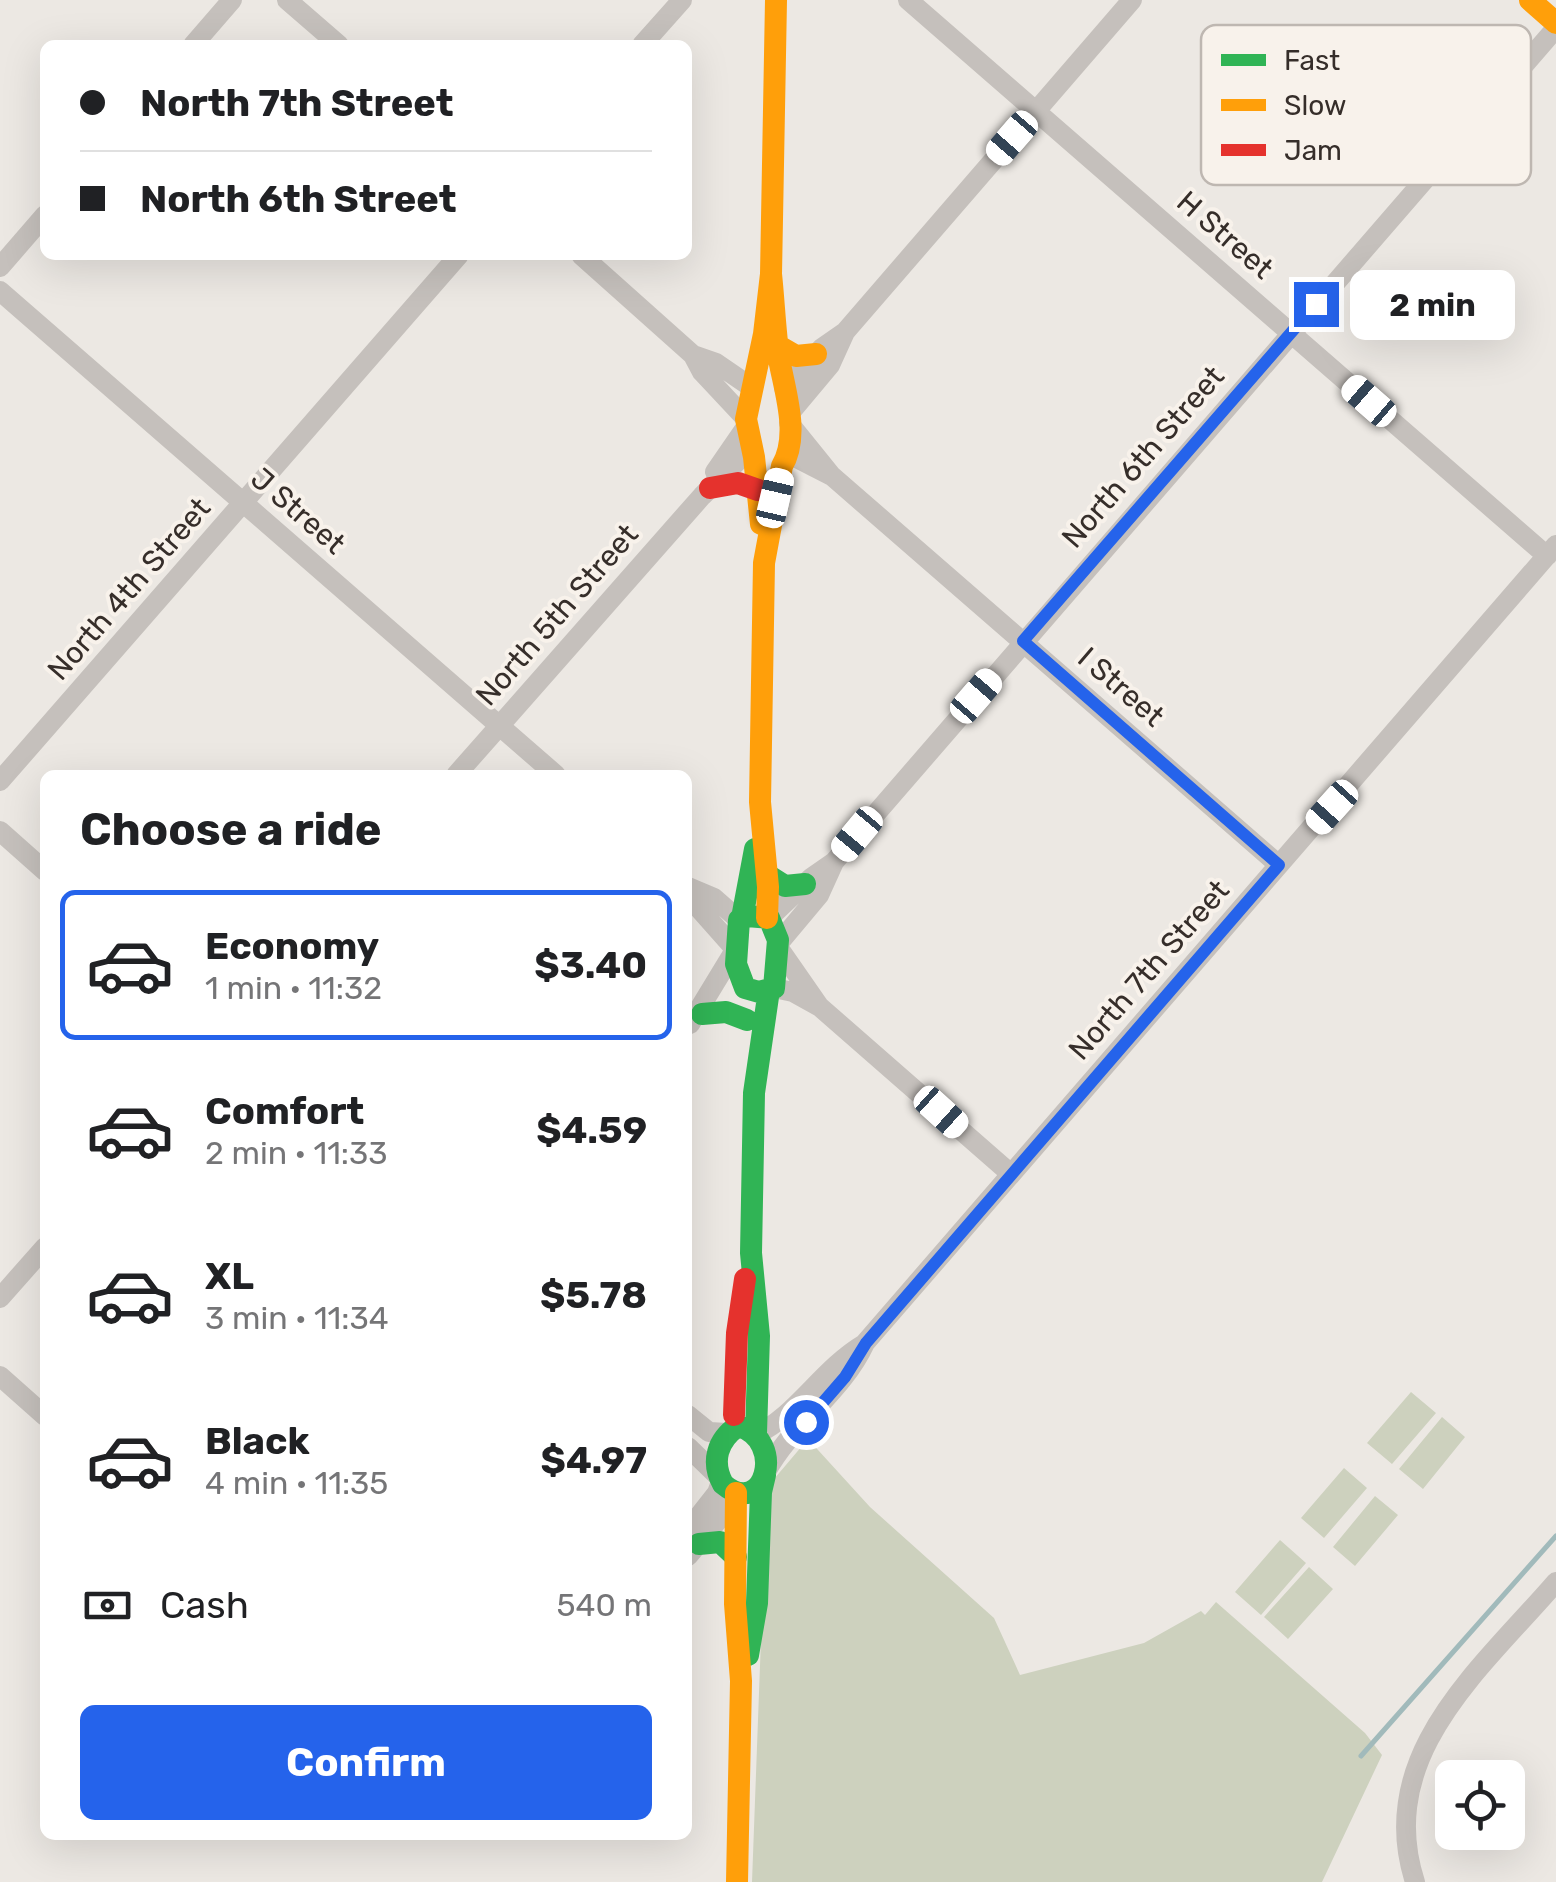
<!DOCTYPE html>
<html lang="en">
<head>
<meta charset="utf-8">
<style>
  body { margin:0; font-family:Rubik,sans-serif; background:#f2f2f2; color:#202124; height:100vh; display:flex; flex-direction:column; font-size:38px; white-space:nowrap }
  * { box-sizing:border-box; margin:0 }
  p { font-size:32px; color:#757577 }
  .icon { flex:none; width:55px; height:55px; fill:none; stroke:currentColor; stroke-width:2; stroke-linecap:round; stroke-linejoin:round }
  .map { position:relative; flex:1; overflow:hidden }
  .sheet { position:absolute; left:40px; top:770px; width:652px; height:1070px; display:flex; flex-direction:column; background:#fff; border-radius:15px; box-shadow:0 10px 40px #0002 }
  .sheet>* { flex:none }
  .banner { position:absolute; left:40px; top:40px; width:652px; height:220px; border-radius:15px; box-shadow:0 10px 40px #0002; display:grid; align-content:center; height:220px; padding:0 40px; background:#fff }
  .tools { position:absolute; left:1435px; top:1760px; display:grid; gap:20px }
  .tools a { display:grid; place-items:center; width:90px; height:90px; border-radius:15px; background:#fff; box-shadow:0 10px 40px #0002; font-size:50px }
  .end { position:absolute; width:45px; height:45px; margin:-22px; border:12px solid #2563eb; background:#fff; box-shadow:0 0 0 5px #fff }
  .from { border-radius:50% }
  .bubble { position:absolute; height:70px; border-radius:15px; background:#fff; box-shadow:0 10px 40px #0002; font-size:32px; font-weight:700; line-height:70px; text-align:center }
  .car { position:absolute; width:30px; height:60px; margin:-30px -15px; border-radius:12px; box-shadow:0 0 8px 2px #0007; background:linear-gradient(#fff 24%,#345 0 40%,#fff 0 76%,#345 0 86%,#fff 0) }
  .banner b { display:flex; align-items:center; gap:35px; height:95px; font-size:38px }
  .banner b+b { border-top:2px solid #e0e0e0 }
  .banner i { width:25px; height:25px; background:#202124 }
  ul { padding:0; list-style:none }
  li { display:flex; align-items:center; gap:30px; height:150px; margin:0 20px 15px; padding:0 20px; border:5px solid transparent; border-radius:15px }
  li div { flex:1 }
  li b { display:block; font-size:38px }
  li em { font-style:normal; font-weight:700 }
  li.active { border-color:#2563eb }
  li>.icon { width:90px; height:90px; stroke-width:1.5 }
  h2 { padding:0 40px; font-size:45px; line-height:120px }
  .pay { display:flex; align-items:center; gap:25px; height:110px; padding:0 40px; font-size:38px }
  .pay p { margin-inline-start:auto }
  .action { display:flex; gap:20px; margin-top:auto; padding:20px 40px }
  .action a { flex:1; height:115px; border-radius:15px; background:#2563eb; color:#fff; font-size:40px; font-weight:700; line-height:115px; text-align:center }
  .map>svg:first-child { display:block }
  .green { fill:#cdd1be }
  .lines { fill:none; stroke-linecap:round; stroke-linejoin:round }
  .stream { stroke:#a1babb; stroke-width:5 }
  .street { stroke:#c5c0bc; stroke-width:20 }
  .fast { stroke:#30b455; stroke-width:22 }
  .slow { stroke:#ff9f0a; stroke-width:22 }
  .jam { stroke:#e5322d; stroke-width:22 }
  .route { stroke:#2563eb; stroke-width:12 }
  .labels { text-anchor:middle; stroke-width:8; stroke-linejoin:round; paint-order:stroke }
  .street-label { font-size:30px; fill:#362e2a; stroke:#f8f2eb }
  .key { fill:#f8f2eb; stroke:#beb7b1; stroke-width:2.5 }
  .key-label { font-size:28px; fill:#362e2a }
</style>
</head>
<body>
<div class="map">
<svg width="1556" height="1882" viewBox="0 0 1556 1882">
  <rect width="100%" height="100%" fill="#ece8e3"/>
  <path class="green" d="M 1411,1392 L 1436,1413 L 1392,1464 L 1367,1443 Z
    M 1442,1417 L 1465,1437 L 1423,1489 L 1399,1469 Z
    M 808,1439 L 870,1507 L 994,1618 L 1020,1675 L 1144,1643 L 1201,1611 L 1205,1615 L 1216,1602 L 1365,1733 L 1382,1755 L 1322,1882 L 752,1882 L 766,1503 L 774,1479 Z
    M 1344,1468 L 1367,1488 L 1324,1538 L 1301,1518 Z
    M 1375,1496 L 1398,1515 L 1355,1566 L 1333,1547 Z
    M 1280,1540 L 1306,1563 L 1261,1615 L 1235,1592 Z
    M 1309,1567 L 1333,1589 L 1288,1639 L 1264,1617 Z"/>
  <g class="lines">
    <path class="stream" d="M 1361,1756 L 1556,1536"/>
    <path class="street" d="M 287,0 L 339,45
      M 908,0 L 1547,556
      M 193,45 L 232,0
      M 642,45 L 682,0
      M 581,255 L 693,355 L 702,372 L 746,419
      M 0,267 L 45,215
      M 0,291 L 556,775
      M 693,355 L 716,363 L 751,387
      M 784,388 L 822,348 L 845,332 L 1132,0
      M 789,414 L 830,365 L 845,332
      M 789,423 L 831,475
      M 789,454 L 832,476 L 1279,865
      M 715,472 L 746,427
      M 456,775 L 702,496 L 750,449
      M 0,781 L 459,255
      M 0,831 L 45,871
      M 688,887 L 714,898 L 739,920
      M 688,896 L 735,949
      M 769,918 L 811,878 L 834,862 L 1556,28
      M 778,944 L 819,895 L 834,862
      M 778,947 L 819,1006
      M 774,988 L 793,992 L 820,1007 L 1011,1174
      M 690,1024 L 735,950
      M 0,1298 L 45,1247
      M 0,1376 L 45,1416
      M 688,1415 L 709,1432 L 727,1433
      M 757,1434 C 796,1416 822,1369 864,1344
      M 688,1447 L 719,1477
      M 766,1472 C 792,1424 842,1393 865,1343 L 1556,545
      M 688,1530 L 717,1493 L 721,1482
      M 688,1556 L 720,1518 L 732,1493
      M 1415,1882 C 1374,1755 1481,1669 1556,1582"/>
    <path class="fast" d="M 766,874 L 785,886 L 805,884
      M 747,916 L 769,918 L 778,940 L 774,988 L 759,992 L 745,988 L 736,964 L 739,920 Z
      M 742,918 L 755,849
      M 702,1014 L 726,1012 L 747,1020
      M 738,1426 C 787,1440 765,1520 723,1484 C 711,1462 717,1440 738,1426 Z
      M 756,1433 L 759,1336 L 751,1253 L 754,1093 L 769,990
      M 699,1544 L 720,1542 L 736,1557
      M 748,1655 L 757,1603 L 761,1492 L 765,1475"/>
    <path class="slow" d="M 1530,0 L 1556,23
      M 777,345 L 796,356 L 816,354
      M 761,524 L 754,457 L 746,419 L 764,334 L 771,274 L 776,0
      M 767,918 L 768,887 L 760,802 L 764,563 L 782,466 C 800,435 785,392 779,359 C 775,331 774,302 771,274
      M 736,1493 L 735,1604 L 741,1681 L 737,1882"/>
    <path class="jam" d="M 710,488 L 738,483 L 758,490
      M 734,1415 L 737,1333 L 745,1279"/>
  </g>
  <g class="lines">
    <path class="route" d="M 806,1422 L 845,1377 L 866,1343 L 1279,865 L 1023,641 L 1316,304"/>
  </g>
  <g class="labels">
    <g class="street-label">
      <text transform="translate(1225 235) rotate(41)" y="10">H Street</text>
      <text transform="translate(1143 457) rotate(-49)" y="10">North 6th Street</text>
      <text transform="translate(298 511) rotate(41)" y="10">J Street</text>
      <text transform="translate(129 589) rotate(-49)" y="10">North 4th Street</text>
      <text transform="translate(557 615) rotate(-49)" y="10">North 5th Street</text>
      <text transform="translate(1121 687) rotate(41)" y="10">I Street</text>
      <text transform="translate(1149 970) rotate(-49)" y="10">North 7th Street</text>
    </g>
  </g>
  <rect x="1201" y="25" width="330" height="160" rx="15" class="key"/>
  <rect x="1221" y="54" width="45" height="12" fill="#30b455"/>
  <rect x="1221" y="99" width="45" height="12" fill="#ff9f0a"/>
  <rect x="1221" y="144" width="45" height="12" fill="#e5322d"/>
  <g class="key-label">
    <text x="1284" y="70">Fast</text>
    <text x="1284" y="115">Slow</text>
    <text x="1284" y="160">Jam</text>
  </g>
</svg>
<div class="tools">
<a><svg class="icon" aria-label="locate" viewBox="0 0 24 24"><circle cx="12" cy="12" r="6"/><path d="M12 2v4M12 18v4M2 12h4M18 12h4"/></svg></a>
</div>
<i class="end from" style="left:806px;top:1422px"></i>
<i class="end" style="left:1316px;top:304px"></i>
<div class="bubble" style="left:1350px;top:270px;width:165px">2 min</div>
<i class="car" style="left:1012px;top:138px;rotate:221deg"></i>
<i class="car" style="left:1369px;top:401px;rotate:311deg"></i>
<i class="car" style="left:775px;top:498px;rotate:13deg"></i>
<i class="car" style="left:976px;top:696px;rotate:41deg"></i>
<i class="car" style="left:1332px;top:807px;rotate:222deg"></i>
<i class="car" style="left:857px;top:834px;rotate:220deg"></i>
<i class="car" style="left:941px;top:1112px;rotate:132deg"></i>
<div class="banner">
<b><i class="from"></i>North 7th Street</b>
<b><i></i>North 6th Street</b>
</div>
<section class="sheet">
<h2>Choose a ride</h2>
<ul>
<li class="active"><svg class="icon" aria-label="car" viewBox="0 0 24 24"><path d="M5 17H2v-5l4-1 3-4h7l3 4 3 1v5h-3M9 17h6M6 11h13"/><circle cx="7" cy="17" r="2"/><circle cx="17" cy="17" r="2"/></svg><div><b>Economy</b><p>1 min · 11:32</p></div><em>$3.40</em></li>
<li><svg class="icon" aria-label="car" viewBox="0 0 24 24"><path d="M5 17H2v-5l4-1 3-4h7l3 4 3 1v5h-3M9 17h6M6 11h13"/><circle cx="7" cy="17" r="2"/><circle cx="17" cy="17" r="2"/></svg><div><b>Comfort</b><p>2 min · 11:33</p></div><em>$4.59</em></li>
<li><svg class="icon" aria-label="car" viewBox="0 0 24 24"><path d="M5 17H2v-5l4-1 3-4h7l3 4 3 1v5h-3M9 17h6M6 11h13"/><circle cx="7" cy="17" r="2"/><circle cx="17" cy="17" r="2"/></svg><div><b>XL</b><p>3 min · 11:34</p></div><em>$5.78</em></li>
<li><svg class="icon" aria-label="car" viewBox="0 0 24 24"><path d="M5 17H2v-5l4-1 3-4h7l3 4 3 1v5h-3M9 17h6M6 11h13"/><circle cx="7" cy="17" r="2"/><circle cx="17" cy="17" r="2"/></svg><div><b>Black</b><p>4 min · 11:35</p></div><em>$4.97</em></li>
</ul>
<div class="pay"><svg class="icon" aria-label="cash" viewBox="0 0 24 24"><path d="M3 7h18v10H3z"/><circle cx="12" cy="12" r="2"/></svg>Cash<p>540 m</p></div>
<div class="action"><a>Confirm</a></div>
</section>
</div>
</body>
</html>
